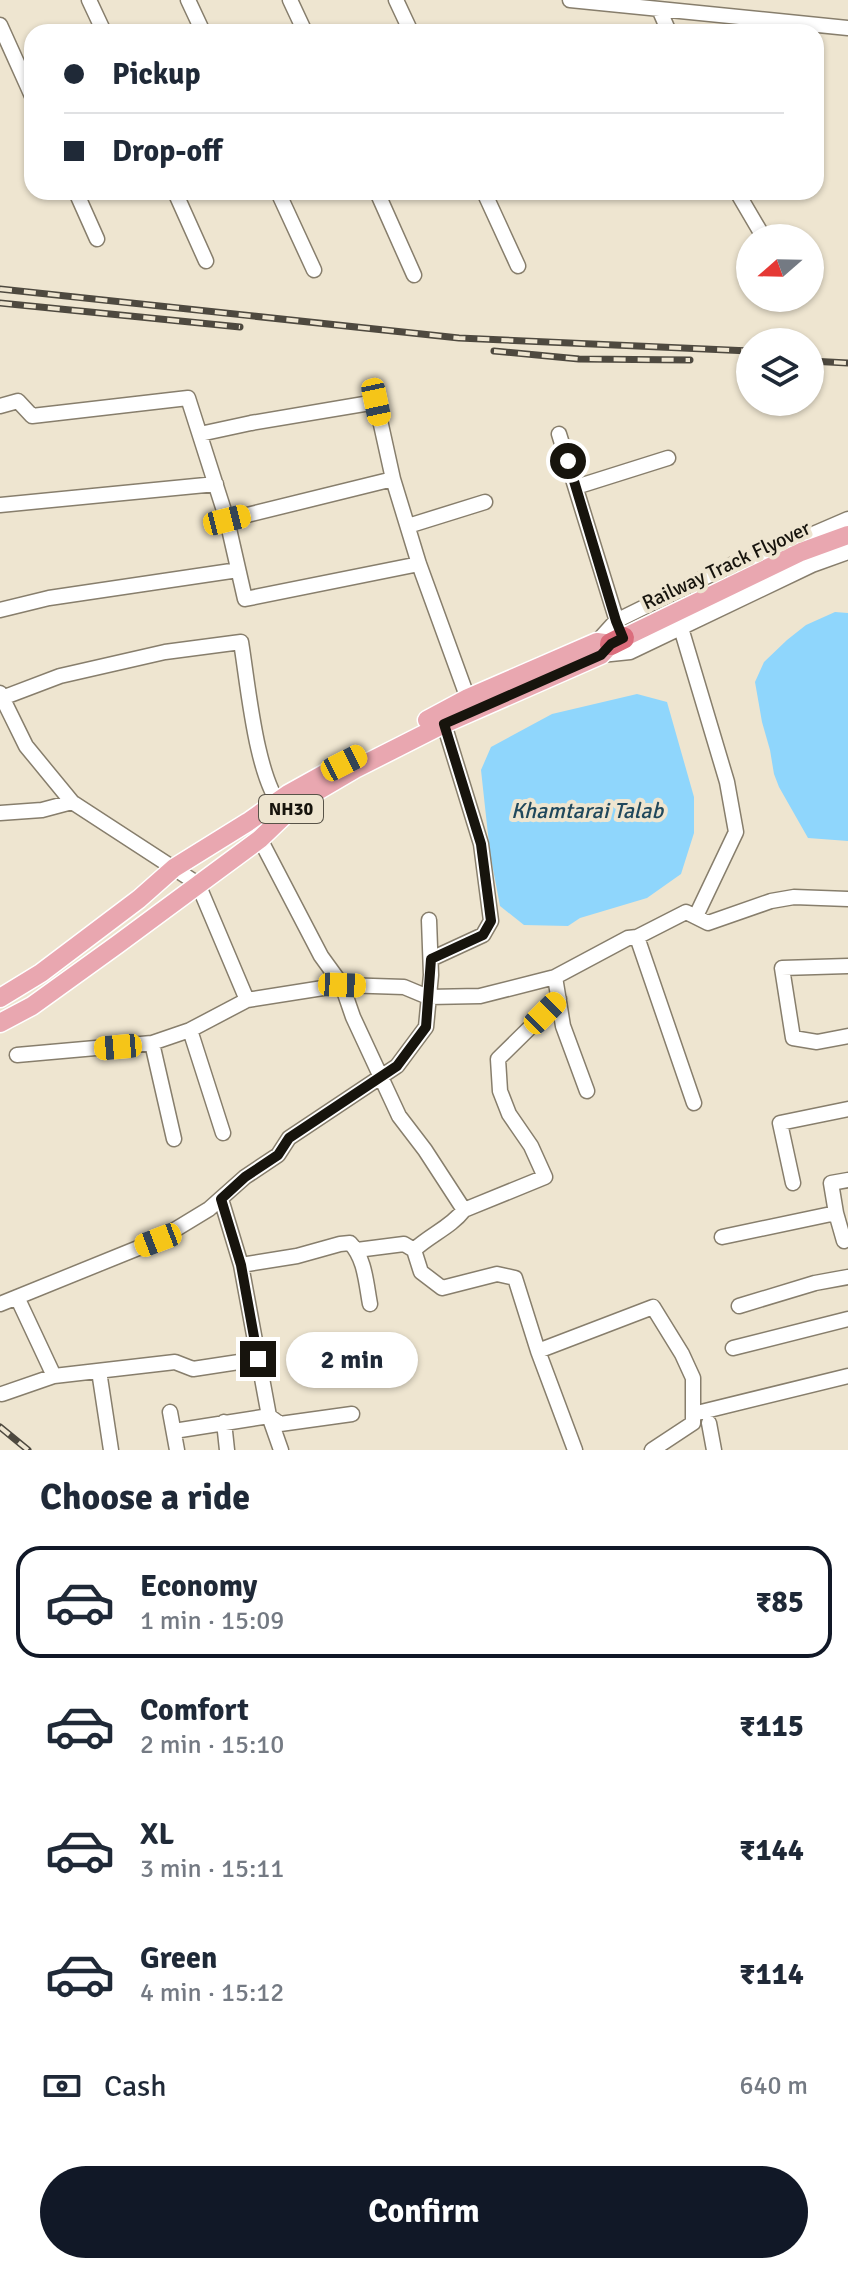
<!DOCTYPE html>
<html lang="en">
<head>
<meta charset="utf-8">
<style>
  body { margin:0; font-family:Signika,sans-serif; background:#f2f2f3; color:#1f2937; height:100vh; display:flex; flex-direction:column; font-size:30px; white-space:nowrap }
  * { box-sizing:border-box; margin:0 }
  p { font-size:26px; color:#747a83 }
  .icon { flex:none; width:44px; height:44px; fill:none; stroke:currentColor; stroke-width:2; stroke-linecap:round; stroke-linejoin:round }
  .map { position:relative; height:1450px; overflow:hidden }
  .sheet { display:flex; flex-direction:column; background:#fff; flex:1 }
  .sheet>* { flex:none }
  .top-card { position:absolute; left:24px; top:24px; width:800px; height:176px; border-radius:24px; box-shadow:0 2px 6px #0004; display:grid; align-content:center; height:176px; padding:0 40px; background:#fff }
  .needle { width:52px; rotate:250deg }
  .tools { position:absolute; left:736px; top:224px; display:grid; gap:16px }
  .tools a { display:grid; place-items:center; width:88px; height:88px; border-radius:50%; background:#fff; box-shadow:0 2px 6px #0004; font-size:40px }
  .end { position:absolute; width:36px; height:36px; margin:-18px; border:10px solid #17140d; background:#fff; box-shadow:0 0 0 4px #fff }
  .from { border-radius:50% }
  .bubble { position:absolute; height:56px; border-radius:28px; background:#fff; box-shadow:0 2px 6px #0004; font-size:26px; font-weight:700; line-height:56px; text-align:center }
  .car { position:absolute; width:24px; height:48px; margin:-24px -12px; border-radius:10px; box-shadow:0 0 6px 2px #0007; background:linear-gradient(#f5c518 24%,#345 0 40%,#f5c518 0 76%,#345 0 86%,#f5c518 0) }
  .top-card b { display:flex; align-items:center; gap:28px; height:76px; font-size:30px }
  .top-card b+b { border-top:2px solid #e0e1e3 }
  .top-card i { width:20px; height:20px; background:#1f2937 }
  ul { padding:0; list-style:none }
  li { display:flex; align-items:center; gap:24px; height:112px; margin:0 16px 12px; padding:0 24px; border:4px solid transparent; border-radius:24px }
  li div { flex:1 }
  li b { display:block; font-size:30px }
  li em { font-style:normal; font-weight:700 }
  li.current { border-color:#111827 }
  li>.icon { width:72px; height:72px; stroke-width:1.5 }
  h2 { padding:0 40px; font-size:36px; line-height:96px }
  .pay { display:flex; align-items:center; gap:20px; height:88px; padding:0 40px; font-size:30px }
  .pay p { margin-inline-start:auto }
  .button { display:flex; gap:16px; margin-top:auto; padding:16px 40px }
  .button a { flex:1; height:92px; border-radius:48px; background:#111827; color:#fff; font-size:32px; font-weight:700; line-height:92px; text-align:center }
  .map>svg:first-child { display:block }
  .water { fill:#8fd6fc }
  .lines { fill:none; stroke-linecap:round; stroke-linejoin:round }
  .minor-casing { stroke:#877e6c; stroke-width:17 }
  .major-casing { stroke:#fff; stroke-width:21 }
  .highway-casing { stroke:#fff; stroke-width:25 }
  .minor { stroke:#fff; stroke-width:14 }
  .major { stroke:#e9a7b0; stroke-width:18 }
  .highway { stroke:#db6d7c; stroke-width:22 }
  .rail-casing { stroke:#4e493f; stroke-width:7 }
  .rail { stroke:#eee5d0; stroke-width:4; stroke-dasharray:12; stroke-linecap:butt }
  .route { stroke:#17140d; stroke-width:10 }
  .labels { text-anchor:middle; stroke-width:8; stroke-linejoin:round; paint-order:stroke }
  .shield { fill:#eee5d0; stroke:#585348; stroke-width:2 }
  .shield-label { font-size:18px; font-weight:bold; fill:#17140d }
  .street-label { font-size:20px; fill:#17140d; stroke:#eee5d0 }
  .water-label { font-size:22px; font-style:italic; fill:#20485c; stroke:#eee5d0 }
</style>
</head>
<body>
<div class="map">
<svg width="848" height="1450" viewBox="0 0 848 1450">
  <rect width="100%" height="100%" fill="#eee5d0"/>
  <path class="water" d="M 835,612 L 848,613 L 848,841 L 808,838 L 779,787 L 774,774 L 770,750 L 762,722 L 755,682 L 764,662 L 787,640 L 806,625 Z
    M 637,694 L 667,702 L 694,797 L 694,833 L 681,874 L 647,898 L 580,918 L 568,926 L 524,925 L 500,906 L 490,853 L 481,770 L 491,747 L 552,714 Z"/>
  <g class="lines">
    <g class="minor-casing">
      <path id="minor" d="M 89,0 L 104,32
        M 188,0 L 203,32
        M 290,0 L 305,32
        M 396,0 L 411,32
        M 570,0 L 848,28
        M 659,9 L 669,32
        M 0,25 L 32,96
        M 76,192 L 97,239
        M 175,192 L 206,261
        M 278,192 L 314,270
        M 377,192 L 414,275
        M 484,192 L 518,266
        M 737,192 L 764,238
        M 0,406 L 18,401 L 32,416 L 188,398 L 227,520 L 245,599 L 419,564
        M 200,434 L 251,423 L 376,402 L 393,479 L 419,564 L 471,707
        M 559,434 L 619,628
        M 576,487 L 668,458
        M 0,505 L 216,484
        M 227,520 L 393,479
        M 408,526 L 485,502
        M 0,610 L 49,598 L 238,570
        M 681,628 L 727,782 L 736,832 L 696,916
        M 597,642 L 616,621 L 689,585 L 738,562 L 790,544 L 848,519
        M 601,655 L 630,652 L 812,565 L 848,552
        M 0,693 L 26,746 L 72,802 L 198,884 L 247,1000
        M 2,698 L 60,676 L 165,652 L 241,642 C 248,684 256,779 283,809
        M 0,813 L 42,810 L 72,802
        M 260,839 L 321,956 L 342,985 L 353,1017 L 399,1116 L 425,1150 L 464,1210
        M 637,937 L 694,1103
        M 431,959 L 483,935 L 491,921 L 481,844 L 444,724
        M 848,966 L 782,968 L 793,1038 L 817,1042 L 848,1036
        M 555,977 L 628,938 L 637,937 L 686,912 L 708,923 L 771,901 L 794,897 L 848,899
        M 190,1030 L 223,1133
        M 152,1043 L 174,1139
        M 17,1055 L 152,1043 L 190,1030 L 247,1000 L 342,985 L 404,987 L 428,997 L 480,996 L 555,977 L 563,1026 L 587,1091
        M 793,1183 L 780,1123 L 848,1109
        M 221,1199 L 241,1265 L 269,1416 L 281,1450
        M 836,1213 L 844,1241
        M 722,1237 L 836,1213 L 831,1183 L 848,1180
        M 357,1250 L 404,1244 L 414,1250 L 421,1272 L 442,1288 L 497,1274 L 515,1278 L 538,1351 L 575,1450
        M 414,1250 C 430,1235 451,1227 464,1210 L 545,1177 L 531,1146 L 509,1114 L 500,1091 L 498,1059 L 559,999
        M 241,1265 L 297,1256 L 340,1244 L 350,1243 C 365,1258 366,1283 370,1304
        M 17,1297 L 54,1376
        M 0,1304 L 158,1240 L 209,1209 L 245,1177 L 278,1155 L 289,1138 L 397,1066 L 426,1027 L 431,975 L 429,920
        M 739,1306 L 815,1283 L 848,1277
        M 733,1348 L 848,1319
        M 538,1351 L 653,1307 L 682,1354 L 693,1378 L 693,1423 L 652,1450
        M 99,1371 L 111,1450
        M 2,1394 L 54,1376 L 175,1362 L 193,1369 L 258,1359
        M 170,1412 L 177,1450
        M 693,1414 L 848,1376
        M 224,1422 L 227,1450
        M 709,1423 L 714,1450
        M 174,1431 L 269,1416 L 280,1424 L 352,1414"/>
    </g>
    <g class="major-casing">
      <path id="major" d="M 623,638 L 801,552 L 848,535
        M 427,720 L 468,698 L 597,642 L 611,644
        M 0,998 L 41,973 L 139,899 L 174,868 L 248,822 L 288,794 L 344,763
        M 0,1023 L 32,1006 L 118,944 L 260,839 L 287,813 L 309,796 L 355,769 L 444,724 L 601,655 L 611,644"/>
    </g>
    <g class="highway-casing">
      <path id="highway" d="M 611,644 L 623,638"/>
    </g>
    <use href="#minor" class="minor"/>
    <use href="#major" class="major"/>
    <use href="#highway" class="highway"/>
    <g class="rail-casing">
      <path id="rail" d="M 0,289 L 459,338 L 750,351
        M 0,303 L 240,327
        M 494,351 L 579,359 L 690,360
        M 810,361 L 848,363
        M 0,1427 L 28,1450"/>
    </g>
    <use href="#rail" class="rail"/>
  </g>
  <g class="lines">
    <path class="route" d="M 258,1359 L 241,1265 L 221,1199 L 245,1177 L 278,1155 L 289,1138 L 397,1066 L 426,1027 L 431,959 L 483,935 L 491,921 L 481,844 L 444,724 L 601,655 L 611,644 L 623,638 L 616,621 L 568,461"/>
  </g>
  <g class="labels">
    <rect class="shield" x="259" y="795" width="64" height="28" rx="6"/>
    <g class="shield-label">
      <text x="291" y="815">NH30</text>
    </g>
    <g class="street-label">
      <text transform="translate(726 565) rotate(-25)" y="7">Railway Track Flyover</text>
    </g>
    <g class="water-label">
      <text x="587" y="818">Khamtarai Talab</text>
    </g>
  </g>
</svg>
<div class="tools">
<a><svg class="needle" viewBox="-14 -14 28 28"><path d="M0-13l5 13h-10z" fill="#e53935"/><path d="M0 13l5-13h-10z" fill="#747a83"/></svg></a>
<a><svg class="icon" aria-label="layers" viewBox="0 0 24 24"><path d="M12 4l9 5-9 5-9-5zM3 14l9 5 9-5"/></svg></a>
</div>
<i class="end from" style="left:568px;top:461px"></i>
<i class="end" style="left:258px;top:1359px"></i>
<div class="bubble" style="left:286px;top:1332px;width:132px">2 min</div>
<i class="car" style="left:376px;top:402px;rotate:168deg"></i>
<i class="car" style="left:227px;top:520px;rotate:76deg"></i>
<i class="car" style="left:344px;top:763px;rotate:63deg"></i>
<i class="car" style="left:342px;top:985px;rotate:92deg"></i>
<i class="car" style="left:545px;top:1013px;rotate:45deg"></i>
<i class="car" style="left:118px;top:1047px;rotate:265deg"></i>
<i class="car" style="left:158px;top:1240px;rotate:249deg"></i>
<div class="top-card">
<b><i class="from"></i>Pickup</b>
<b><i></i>Drop-off</b>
</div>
</div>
<section class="sheet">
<h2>Choose a ride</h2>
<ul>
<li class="current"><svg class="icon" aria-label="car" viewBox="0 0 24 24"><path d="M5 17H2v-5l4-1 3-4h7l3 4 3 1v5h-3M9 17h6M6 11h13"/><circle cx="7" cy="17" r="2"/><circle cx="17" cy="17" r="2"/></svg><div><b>Economy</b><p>1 min · 15:09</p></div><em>₹85</em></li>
<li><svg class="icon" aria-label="car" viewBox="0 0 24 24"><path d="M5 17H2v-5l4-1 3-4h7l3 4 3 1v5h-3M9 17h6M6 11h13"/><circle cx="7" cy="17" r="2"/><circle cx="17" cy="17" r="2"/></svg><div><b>Comfort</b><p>2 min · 15:10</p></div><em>₹115</em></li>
<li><svg class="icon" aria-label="car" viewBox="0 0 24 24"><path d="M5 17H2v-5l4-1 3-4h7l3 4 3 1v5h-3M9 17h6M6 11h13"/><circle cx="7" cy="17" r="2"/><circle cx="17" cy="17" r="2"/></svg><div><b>XL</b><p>3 min · 15:11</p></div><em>₹144</em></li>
<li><svg class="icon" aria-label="car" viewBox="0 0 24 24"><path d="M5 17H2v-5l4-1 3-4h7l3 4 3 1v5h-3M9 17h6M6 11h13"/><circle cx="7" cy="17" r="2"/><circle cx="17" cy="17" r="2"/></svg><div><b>Green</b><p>4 min · 15:12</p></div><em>₹114</em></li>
</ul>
<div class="pay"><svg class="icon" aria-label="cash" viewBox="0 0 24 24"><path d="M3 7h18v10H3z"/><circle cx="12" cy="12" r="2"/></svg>Cash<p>640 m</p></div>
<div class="button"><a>Confirm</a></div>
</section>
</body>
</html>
